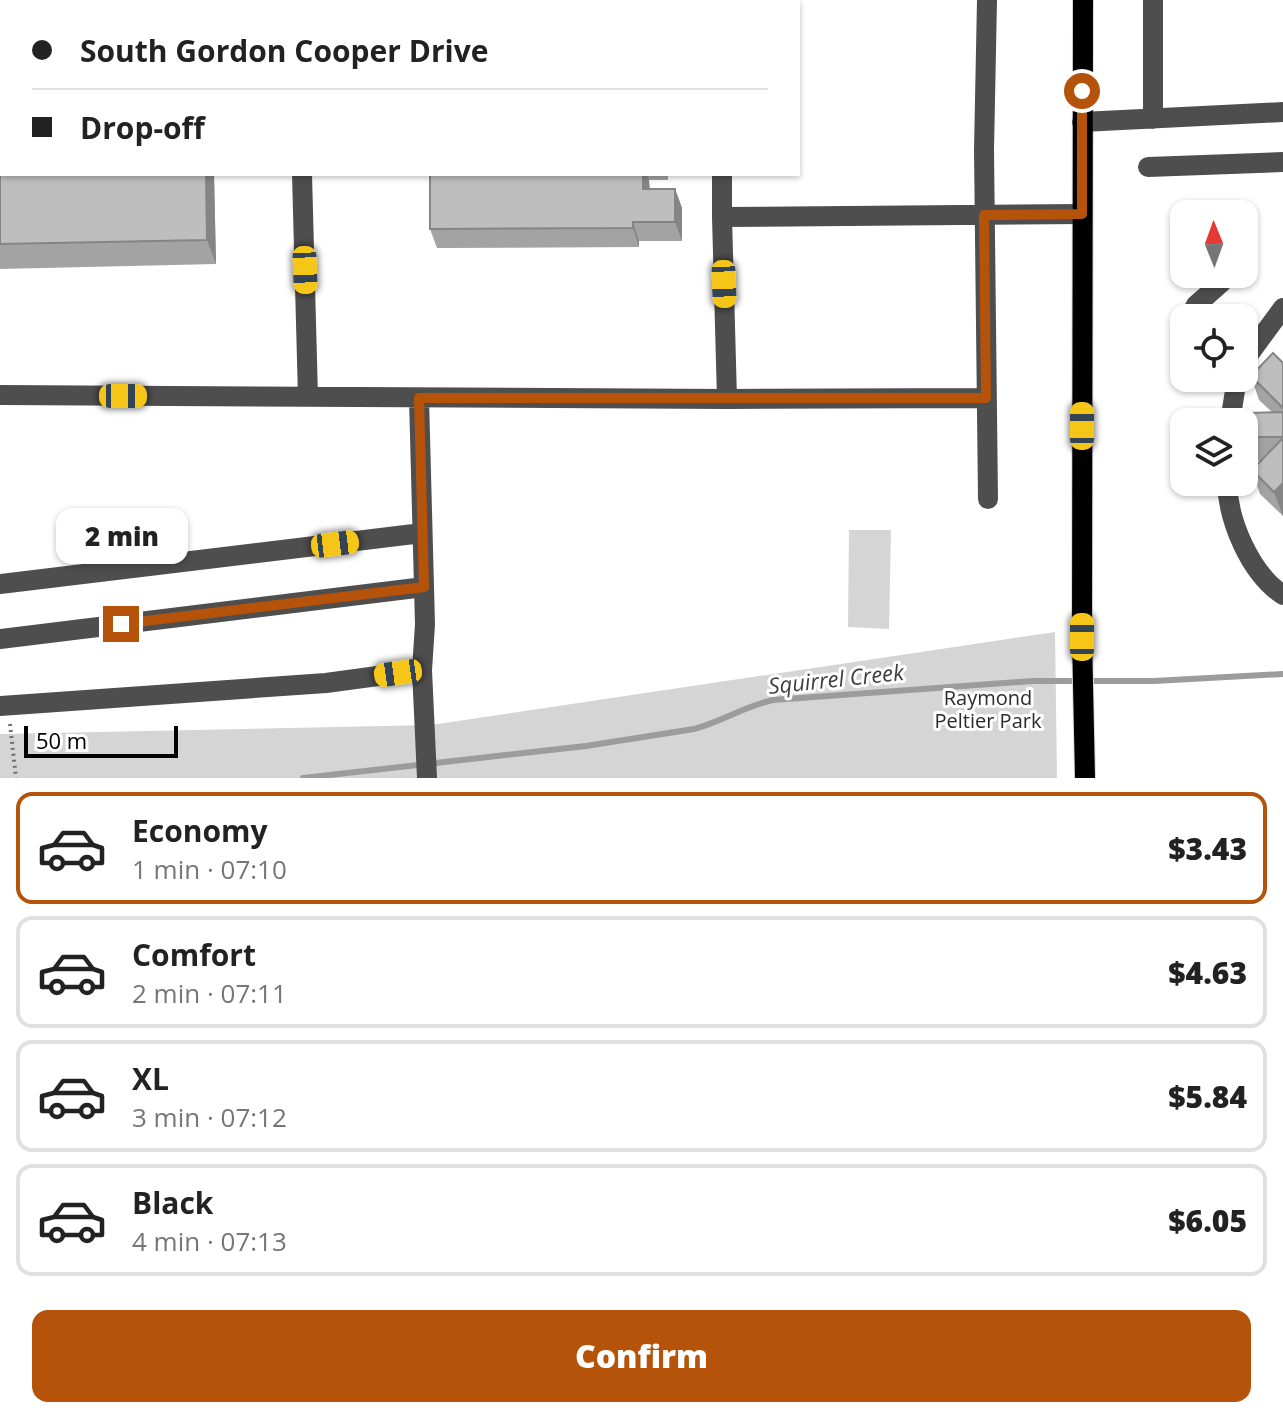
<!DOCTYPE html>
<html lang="en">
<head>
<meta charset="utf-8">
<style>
  body { margin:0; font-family:"Open Sans",sans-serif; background:#f6f6f6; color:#222; height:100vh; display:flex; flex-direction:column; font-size:30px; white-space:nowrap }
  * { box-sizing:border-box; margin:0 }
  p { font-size:26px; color:#767676 }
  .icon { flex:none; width:44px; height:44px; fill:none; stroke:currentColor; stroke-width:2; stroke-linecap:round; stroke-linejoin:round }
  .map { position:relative; height:778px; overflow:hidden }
  .details { display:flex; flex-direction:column; background:#fff; flex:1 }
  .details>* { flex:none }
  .guide { position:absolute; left:0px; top:0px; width:800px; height:176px; box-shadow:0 2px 6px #0004; display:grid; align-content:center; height:176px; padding:0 32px; background:#fff }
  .needle { width:52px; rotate:359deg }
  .tools { position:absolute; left:1170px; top:200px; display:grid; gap:16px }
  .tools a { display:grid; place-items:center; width:88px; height:88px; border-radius:16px; background:#fff; box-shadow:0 2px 6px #0004; font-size:40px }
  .scale { position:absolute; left:24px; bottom:20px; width:154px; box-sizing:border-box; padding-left:8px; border:4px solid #000; border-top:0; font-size:22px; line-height:28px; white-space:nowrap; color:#000; -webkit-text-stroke:6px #fff; paint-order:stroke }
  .end { position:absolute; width:36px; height:36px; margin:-18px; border:10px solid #b45309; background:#fff; box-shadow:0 0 0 4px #fff }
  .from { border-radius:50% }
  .bubble { position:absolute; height:56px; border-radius:16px; background:#fff; box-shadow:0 2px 6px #0004; font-size:26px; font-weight:800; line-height:56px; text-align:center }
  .car { position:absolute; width:24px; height:48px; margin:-24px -12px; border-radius:10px; box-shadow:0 0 6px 2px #0007; background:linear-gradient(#f5c518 24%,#345 0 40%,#f5c518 0 76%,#345 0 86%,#f5c518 0) }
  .guide b { display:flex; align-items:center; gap:28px; height:76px; font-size:30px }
  .guide b+b { border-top:2px solid #e0e0e0 }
  .guide i { width:20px; height:20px; background:#222 }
  ul { padding:14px 0 0; list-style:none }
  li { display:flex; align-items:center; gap:24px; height:112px; margin:0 16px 12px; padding:0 16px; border:4px solid #e0e0e0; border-radius:16px }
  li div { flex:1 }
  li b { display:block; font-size:30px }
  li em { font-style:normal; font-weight:800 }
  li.active { border-color:#b45309 }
  li>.icon { width:72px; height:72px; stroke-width:1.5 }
  .button { display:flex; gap:16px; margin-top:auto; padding:16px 32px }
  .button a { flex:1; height:92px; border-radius:16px; background:#b45309; color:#fff; font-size:32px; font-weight:800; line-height:92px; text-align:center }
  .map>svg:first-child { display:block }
  .green { fill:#d5d5d5 }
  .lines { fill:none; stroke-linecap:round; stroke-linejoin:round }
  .stream { stroke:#9c9c9c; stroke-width:6 }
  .major-casing { stroke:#dbdbdb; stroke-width:22 }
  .path { stroke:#707070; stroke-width:4; stroke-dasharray:2 4; stroke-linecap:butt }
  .minor { stroke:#4e4e4e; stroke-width:20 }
  .major { stroke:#000; stroke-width:20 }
  .wall { fill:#a3a3a3 }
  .shaded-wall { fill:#858585 }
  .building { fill:#bebebe; stroke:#858585; stroke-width:2 }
  .route { stroke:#b45309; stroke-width:10 }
  .labels { text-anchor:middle; stroke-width:6; stroke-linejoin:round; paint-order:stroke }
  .park-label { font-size:20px; fill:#2c2c2c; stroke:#fff }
  .water-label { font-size:22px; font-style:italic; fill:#3d3d3d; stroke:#fff }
</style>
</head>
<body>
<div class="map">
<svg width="1283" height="778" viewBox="0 0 1283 778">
  <rect width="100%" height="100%" fill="#fff"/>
  <path class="green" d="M 849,530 L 891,530 L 889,629 L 848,627 Z
    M 1055,632 L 1057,778 L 0,778 L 0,734 L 431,725 Z"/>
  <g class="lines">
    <path class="stream" d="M 303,778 L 586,746 L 694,729 C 721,722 745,706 773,700 L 1033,681 L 1154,681 L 1283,674"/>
    <g class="major-casing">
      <path id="major" d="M 1083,0 L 1082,637 L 1085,778"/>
    </g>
    <path class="path" d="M 10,724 L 16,778"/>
    <path class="minor" d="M 298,0 L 298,2
      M 719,0 L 719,2
      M 987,0 L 984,150 L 988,499
      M 1153,119 L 1153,0
      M 1082,122 L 1283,112
      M 1148,167 L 1283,162
      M 302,174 L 308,397
      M 722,174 L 722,217 L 1082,214
      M 1189,318 L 1196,305 L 1221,283
      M 1244,361 L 1283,308
      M 0,395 L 727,399 L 722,217
      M 727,399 L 986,398
      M 1230,422 L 1237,378
      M 1227,482 C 1228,521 1250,573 1283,595
      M 0,584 L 422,533
      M 0,639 L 424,587
      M 422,670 L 427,778
      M 0,706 L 326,683 L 422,670 L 425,624 L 419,398"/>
    <use href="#major" class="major"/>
  </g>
  <path class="wall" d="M 0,0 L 2,174 L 214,174 L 216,264 L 0,269 Z
    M 430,174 L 668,174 L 668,180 L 649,180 L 650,189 L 675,189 L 682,208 L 682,241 L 639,241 L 639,247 L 437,248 L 430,229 Z
    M 1283,363 L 1283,516 L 1260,494 L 1252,470 L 1259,462 L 1250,437 L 1272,412 L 1259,400 L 1251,376 Z"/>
  <path class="shaded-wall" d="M 206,174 L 214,174 L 216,264 L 207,240 Z
    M 643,174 L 647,174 L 649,180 L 650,208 L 643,189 Z
    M 675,189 L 682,208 L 682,241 L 675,222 Z
    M 633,222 L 639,241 L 639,247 L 633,228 Z
    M 1283,483 L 1283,516 L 1274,492 Z"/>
  <path class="building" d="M 0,0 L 203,0 L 203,2 L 2,2 L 2,174 L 206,174 L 207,240 L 0,244 Z
    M 429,0 L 644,0 L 644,2 L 429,2 Z
    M 430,174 L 643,174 L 643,189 L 675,189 L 675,222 L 633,222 L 633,228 L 430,229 Z
    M 1273,353 L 1283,363 L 1283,408 L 1251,376 Z
    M 1283,412 L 1283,437 L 1250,437 L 1250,413 Z
    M 1283,438 L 1283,483 L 1274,492 L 1252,470 Z"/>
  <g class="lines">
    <path class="route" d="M 121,624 L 424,587 L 419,398 L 986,398 L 984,215 L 1082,214 L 1082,91"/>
  </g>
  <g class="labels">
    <g class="park-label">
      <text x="988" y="705">Raymond<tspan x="988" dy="23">Peltier Park</tspan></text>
    </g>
    <g class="water-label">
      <text transform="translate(836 679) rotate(-6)" y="8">Squirrel Creek</text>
    </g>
  </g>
</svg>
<div class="tools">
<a><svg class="needle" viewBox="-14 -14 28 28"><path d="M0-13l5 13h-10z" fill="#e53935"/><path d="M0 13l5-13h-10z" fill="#767676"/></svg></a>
<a><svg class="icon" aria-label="locate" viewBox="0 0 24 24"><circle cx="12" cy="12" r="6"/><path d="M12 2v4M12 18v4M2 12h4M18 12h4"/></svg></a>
<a><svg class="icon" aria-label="layers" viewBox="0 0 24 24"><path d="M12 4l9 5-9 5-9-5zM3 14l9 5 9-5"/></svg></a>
</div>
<div class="scale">50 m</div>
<i class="end from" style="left:1082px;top:91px"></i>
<i class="end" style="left:121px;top:624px"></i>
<div class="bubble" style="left:56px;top:508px;width:132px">2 min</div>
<i class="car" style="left:305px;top:270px;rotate:178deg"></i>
<i class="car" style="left:724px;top:284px;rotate:178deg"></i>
<i class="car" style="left:123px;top:396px;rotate:90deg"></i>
<i class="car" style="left:1082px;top:426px;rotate:0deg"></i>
<i class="car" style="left:335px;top:544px;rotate:83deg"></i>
<i class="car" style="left:1082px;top:637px;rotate:0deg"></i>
<i class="car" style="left:398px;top:673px;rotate:262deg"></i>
<div class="guide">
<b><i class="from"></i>South Gordon Cooper Drive</b>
<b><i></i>Drop-off</b>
</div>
</div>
<section class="details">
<ul>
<li class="active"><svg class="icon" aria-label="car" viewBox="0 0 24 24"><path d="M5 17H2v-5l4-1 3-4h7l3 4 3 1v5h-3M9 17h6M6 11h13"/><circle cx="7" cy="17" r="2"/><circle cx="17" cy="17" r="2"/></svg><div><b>Economy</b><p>1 min · 07:10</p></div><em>$3.43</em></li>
<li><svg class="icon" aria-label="car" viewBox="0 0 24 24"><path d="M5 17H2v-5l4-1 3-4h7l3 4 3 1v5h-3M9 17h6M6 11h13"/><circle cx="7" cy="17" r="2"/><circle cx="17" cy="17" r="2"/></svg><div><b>Comfort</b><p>2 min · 07:11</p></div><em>$4.63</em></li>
<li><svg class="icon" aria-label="car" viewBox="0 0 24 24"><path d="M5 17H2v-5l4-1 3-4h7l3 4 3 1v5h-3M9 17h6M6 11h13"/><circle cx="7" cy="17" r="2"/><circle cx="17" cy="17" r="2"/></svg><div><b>XL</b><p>3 min · 07:12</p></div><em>$5.84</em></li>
<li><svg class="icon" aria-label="car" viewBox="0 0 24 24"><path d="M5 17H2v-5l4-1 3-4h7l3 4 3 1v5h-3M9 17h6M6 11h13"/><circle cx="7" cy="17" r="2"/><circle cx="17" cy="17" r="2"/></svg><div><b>Black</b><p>4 min · 07:13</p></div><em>$6.05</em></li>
</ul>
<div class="button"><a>Confirm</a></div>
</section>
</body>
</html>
